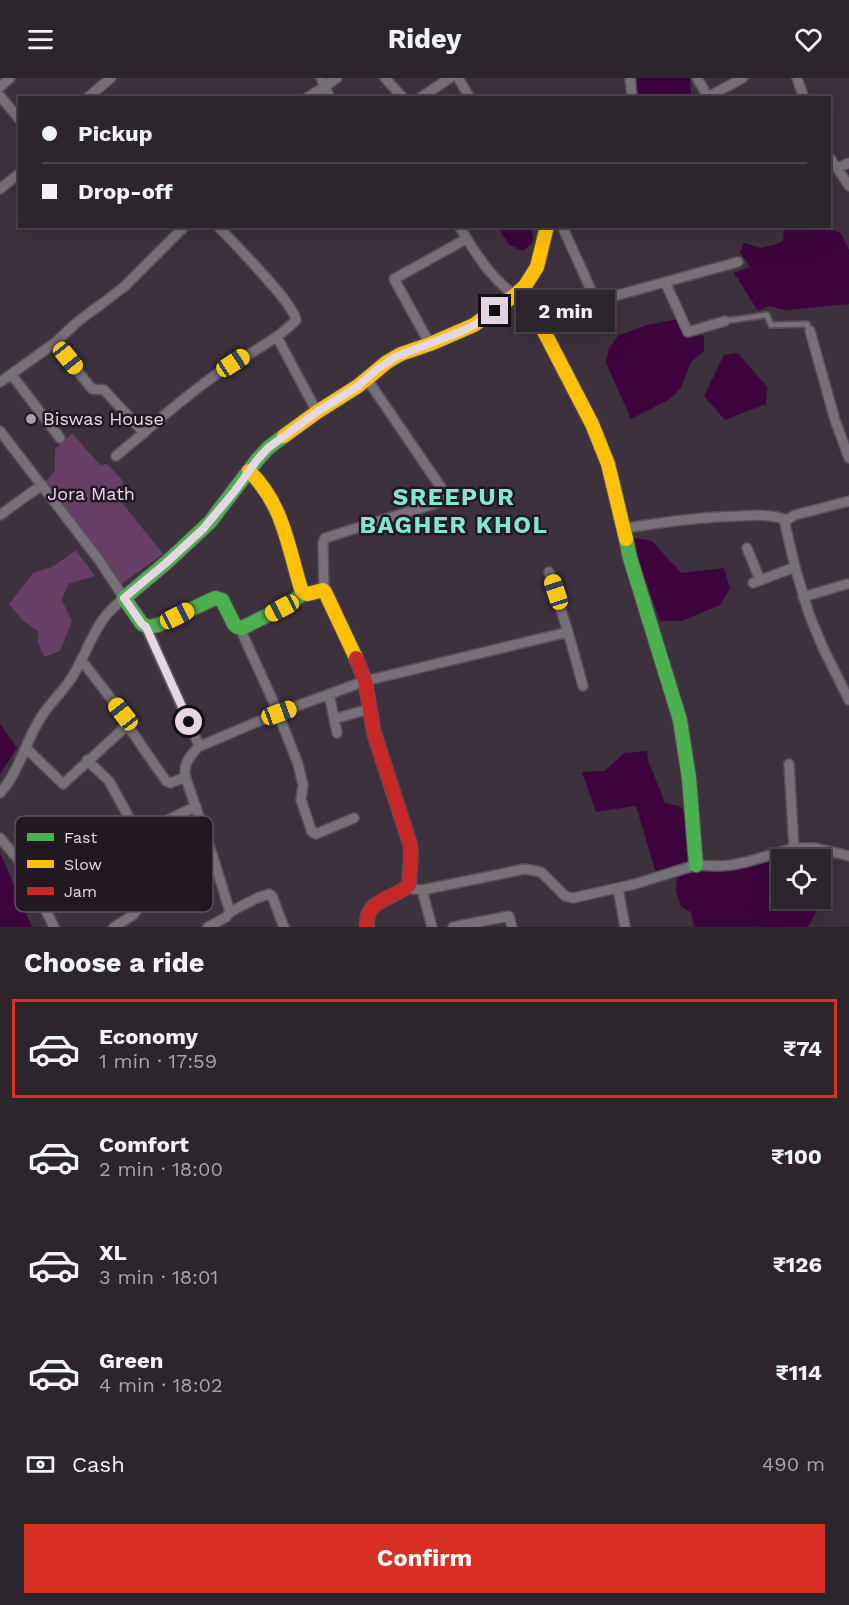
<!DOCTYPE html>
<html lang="en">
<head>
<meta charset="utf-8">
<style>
  body { margin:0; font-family:"Work Sans",sans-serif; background:#352d35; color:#f1f3f6; height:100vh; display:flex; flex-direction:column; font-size:22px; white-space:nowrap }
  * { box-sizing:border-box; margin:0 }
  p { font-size:20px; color:#a7a5aa }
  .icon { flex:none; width:33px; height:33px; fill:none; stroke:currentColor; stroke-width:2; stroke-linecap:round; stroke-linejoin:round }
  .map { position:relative; height:849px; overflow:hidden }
  .details { display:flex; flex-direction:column; background:#2d252d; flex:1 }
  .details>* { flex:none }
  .banner { position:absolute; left:18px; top:18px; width:813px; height:132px; border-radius:0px; box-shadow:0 6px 24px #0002,0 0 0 2px #484249; display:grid; align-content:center; height:132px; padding:0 24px; background:#2d252d }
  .buttons { position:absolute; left:771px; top:771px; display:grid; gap:12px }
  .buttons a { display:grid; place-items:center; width:60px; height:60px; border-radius:0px; background:#2d252d; box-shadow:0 6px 24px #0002,0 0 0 2px #484249; font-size:30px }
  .end { position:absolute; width:27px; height:27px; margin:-14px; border:8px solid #e4d7e3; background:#111; box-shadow:0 0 0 3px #111 }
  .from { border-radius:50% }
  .bubble { position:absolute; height:42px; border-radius:0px; background:#2d252d; box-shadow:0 6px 24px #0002,0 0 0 2px #484249; font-size:20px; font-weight:700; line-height:42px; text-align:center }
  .car { position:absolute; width:18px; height:36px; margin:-18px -9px; border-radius:8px; box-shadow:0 0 4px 2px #0007; background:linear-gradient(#f5c518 24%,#345 0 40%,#f5c518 0 76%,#345 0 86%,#f5c518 0) }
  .banner b { display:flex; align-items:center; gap:21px; height:57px; font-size:22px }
  .banner b+b { border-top:2px solid #484249 }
  .banner i { width:15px; height:15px; background:#f1f3f6 }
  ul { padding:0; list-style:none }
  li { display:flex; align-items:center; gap:18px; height:99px; margin:0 12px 9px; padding:0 12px; border:3px solid transparent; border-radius:0px }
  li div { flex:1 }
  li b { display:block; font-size:22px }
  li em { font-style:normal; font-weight:700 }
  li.selected { border-color:#d93025 }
  li>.icon { width:54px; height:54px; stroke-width:1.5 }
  h2 { padding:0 24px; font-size:27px; line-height:72px }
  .pay { display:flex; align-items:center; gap:15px; height:66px; padding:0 24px; font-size:22px }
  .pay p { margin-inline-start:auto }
  .action { display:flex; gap:12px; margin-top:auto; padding:12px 24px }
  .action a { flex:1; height:69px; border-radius:0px; background:#d93025; color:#fff; font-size:24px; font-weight:700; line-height:69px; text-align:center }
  header { display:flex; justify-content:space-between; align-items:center; height:78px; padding:0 24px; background:#2d252d; font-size:27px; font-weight:700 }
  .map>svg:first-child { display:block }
  .green { fill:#663e66 }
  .water { fill:#3d043e }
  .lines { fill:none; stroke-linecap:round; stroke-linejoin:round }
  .lane-casing { stroke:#594f59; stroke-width:8 }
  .street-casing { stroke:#594f59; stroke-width:12 }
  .fast-casing { stroke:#594f59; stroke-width:16 }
  .slow-casing { stroke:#594f59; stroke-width:16 }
  .jam-casing { stroke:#594f59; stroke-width:16 }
  .lane { stroke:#787078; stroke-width:4.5 }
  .street { stroke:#787078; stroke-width:9 }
  .fast { stroke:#4caf50; stroke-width:14 }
  .slow { stroke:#ffc107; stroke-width:14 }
  .jam { stroke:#c62828; stroke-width:14 }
  .route { stroke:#e4d7e3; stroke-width:8 }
  .poi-dot { fill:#a99da9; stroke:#221822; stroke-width:2 }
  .labels { text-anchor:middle; stroke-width:5; stroke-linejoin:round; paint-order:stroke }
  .poi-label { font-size:18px; fill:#e4d7e3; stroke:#221822; text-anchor:start }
  .park-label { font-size:18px; fill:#f7d2f5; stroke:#221822 }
  .district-label { font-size:24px; font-weight:bold; letter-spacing:1.5px; fill:#83e6d0; stroke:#221822 }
  .key { fill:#221822; stroke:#5c515c; stroke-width:1.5 }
  .key-label { font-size:16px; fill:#e4d7e3 }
</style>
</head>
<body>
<header><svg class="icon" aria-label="menu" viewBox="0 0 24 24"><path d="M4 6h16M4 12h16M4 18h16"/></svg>Ridey<svg class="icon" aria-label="heart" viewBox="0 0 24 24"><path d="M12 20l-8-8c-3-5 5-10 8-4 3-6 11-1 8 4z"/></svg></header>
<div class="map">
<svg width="849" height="849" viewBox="0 0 849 849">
  <rect width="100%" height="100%" fill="#3c313c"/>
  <path class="green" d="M 72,355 L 100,387 L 107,386 L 123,403 L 120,422 L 163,476 L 121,506 L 45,405 L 55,392 L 55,371 Z
    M 76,472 L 95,498 L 68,506 L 62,522 L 72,543 L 60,573 L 44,579 L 38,565 L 38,553 L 23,543 L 9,526 L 33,495 L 52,489 Z"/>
  <path class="water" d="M 637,0 L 690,0 L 691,16 L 684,19 L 641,19 L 637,12 Z
    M 498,149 L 532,149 L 533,164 L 523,173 L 509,167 Z
    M 784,149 L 821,149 L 841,155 L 849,172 L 849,226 L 786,232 L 768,228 L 758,233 L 734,195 L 750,189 L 740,174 L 744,165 L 762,170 L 783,164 Z
    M 678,241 L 692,249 L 704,259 L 704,273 L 692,283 L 680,311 L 670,321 L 631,341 L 606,285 L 609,270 L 618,258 L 647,247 Z
    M 738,275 L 767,309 L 766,326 L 725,342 L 704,318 L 724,277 Z
    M 630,459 L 652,463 L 681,495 L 724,490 L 730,510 L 720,527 L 681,543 L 660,543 Z
    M 0,646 L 17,670 L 0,696 Z
    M 647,673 L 648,682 L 665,725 L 679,728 L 688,735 L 691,775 L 688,785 L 657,798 L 636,728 L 596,734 L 582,694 L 605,693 L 624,675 Z
    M 809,773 L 816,777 L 818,781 L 782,782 L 782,820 L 820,820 L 819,828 L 808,849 L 694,849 L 691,834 L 681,829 L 676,813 L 677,800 L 685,795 L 750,789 Z
    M 0,775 L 32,849 L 0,849 Z"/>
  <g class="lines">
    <g class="lane-casing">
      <path id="lane" d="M 725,243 L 767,237 L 771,247 L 807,246 L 810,253"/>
    </g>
    <g class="street-casing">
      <path id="street" d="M 321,0 L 330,20
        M 385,0 L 403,20
        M 458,0 L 470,20
        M 630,0 L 632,20
        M 697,0 L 708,19
        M 797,0 L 804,20
        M 0,9 L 10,0
        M 0,18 L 20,42
        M 87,20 L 111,0
        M 307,20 L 337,0
        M 420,20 L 450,0
        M 706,20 L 743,0
        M 830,80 L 849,108
        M 837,90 L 849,85
        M 0,111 L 20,95
        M 459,148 C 474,173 491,201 515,217
        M 562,148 L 597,225
        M 665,204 L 688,254 L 725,243
        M 543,250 L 597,225 L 618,217 L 738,184
        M 810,253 L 835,342 L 849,380
        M 277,259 L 317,334
        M 55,265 L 92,311 L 104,312 L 144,355
        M 430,266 L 394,201 L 466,161
        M 11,296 L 60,360
        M 0,304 L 55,265 L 76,245 L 124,209 L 185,148
        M 0,353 L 99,482 L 124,520 C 117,526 110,532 104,540 C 89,560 83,585 68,605 C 58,619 45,630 37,646 C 24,669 18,695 0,715
        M 116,378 C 150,350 183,319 220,294 C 245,277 275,264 296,242 C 294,225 233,165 218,148
        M 849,423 L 795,437 L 787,442 L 785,446 L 795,489 L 809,536 L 823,570 L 849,622
        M 0,437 L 42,407
        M 622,451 C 661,444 700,439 740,438 C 756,437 771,436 787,442
        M 747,470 L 760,502
        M 549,494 L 568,554 L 583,608
        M 753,505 L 795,489
        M 324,512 L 323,465 L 325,460 L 440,424 L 444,421 L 442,411 L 367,301
        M 803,519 L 847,506
        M 146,549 L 198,665 L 198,669 C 190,679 184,684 185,698 L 214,782 L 230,834 L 226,839 L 208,849
        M 242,550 L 243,557 L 273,623 L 298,686 L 303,707 L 301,722 L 312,754 L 316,756 L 354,740
        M 329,616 L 337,655
        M 334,641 L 369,631
        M 126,645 L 166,703 L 170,705 L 186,699
        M 198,669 L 278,635 L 365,603 L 568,554
        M 26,670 L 63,706 L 122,652 L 126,645 L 123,636 L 82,583
        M 87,682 L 109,703 L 138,756
        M 789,686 L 794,770
        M 0,760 L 24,788 L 54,849
        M 409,807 L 413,811 L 422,812 L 525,791 L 541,794 L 565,818 L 573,820 L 635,806 L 696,787 L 718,788 L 731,787 L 746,784 L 794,770 L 816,770 L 849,778
        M 618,810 L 625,849
        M 422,812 L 432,849
        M 143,823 L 123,774 L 122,765 L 196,728
        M 230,834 L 257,820 L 269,816 L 272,818 L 284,849
        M 114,849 L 133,837 L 148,817 L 214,782
        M 453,849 L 509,838 L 512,849"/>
    </g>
    <g class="fast-casing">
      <path id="fast" d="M 284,358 L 268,370 L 257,382 L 210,444 L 166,485 L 124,520 L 142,546 L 149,549 L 158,547 L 215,520 L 222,522 L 234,546 L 237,549 L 242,550 L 282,530 L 303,516
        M 626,461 L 630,480 L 680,642 L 689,700 L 696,787"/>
    </g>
    <g class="slow-casing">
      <path id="slow" d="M 522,211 L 592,346 L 608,386 L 626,461
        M 284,358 L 317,334 L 358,308 L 387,284 L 401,276 L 430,266 L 474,247 L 515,217 L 525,208 L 537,189 L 547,148
        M 249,393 C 284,427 288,470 302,514 L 308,516 L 323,512 L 325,514 L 356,580"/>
    </g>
    <g class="jam-casing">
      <path id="jam" d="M 356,580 L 365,603 L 374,655 L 410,766 L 411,776 L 409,807 C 393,822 364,821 367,849"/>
    </g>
    <use href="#lane" class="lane"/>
    <use href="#street" class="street"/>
    <use href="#fast" class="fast"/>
    <use href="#slow" class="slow"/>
    <use href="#jam" class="jam"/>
  </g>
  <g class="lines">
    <path class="route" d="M 189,644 L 146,549 L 142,546 L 124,520 L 166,485 L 203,451 L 234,414 L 257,382 L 268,370 L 317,334 L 358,308 L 376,292 L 395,279 L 462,253 L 474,247 L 495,233"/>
  </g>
  <circle class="poi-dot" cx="31" cy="341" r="6"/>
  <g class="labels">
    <g class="poi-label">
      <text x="43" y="347">Biswas House</text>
    </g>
    <g class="park-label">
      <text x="91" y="422">Jora Math</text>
    </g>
    <g class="district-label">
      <text x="454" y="427">SREEPUR<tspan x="454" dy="28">BAGHER KHOL</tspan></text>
    </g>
  </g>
  <rect x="15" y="738" width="198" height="96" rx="9" class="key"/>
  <rect x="27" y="755" width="27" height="8" fill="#4caf50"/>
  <rect x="27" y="782" width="27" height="8" fill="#ffc107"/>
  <rect x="27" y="809" width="27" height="8" fill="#c62828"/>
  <g class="key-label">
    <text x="64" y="765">Fast</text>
    <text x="64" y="792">Slow</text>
    <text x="64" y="819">Jam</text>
  </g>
</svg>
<div class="buttons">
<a><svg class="icon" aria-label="locate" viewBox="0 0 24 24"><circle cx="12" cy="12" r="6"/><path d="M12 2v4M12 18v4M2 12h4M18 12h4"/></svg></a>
</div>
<i class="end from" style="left:189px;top:644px"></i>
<i class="end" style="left:495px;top:233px"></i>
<div class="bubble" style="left:516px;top:212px;width:99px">2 min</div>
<i class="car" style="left:68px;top:280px;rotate:141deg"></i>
<i class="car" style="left:233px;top:285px;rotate:57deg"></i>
<i class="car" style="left:556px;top:514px;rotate:342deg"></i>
<i class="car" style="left:282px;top:530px;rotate:242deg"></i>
<i class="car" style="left:177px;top:538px;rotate:63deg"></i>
<i class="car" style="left:279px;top:635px;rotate:70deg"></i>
<i class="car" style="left:123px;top:636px;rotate:322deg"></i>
<div class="banner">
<b><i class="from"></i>Pickup</b>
<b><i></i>Drop-off</b>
</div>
</div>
<section class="details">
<h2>Choose a ride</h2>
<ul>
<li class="selected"><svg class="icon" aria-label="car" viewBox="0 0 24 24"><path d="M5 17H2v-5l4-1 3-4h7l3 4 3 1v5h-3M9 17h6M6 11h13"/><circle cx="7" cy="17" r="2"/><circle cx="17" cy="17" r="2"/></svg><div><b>Economy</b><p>1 min · 17:59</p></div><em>₹74</em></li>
<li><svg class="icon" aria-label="car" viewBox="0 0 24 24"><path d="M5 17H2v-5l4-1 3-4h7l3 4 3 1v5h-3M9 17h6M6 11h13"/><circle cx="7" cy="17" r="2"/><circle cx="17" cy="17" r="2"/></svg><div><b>Comfort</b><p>2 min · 18:00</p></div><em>₹100</em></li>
<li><svg class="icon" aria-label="car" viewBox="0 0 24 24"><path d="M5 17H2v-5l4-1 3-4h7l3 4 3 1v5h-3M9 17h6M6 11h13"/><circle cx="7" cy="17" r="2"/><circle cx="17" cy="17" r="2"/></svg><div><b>XL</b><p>3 min · 18:01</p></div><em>₹126</em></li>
<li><svg class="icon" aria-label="car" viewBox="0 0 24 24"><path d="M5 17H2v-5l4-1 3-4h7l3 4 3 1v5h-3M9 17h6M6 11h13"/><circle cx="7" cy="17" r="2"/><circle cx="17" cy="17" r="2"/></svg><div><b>Green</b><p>4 min · 18:02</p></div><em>₹114</em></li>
</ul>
<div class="pay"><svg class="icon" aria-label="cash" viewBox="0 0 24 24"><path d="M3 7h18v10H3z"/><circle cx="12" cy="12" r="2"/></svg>Cash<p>490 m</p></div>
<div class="action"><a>Confirm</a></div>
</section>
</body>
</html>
